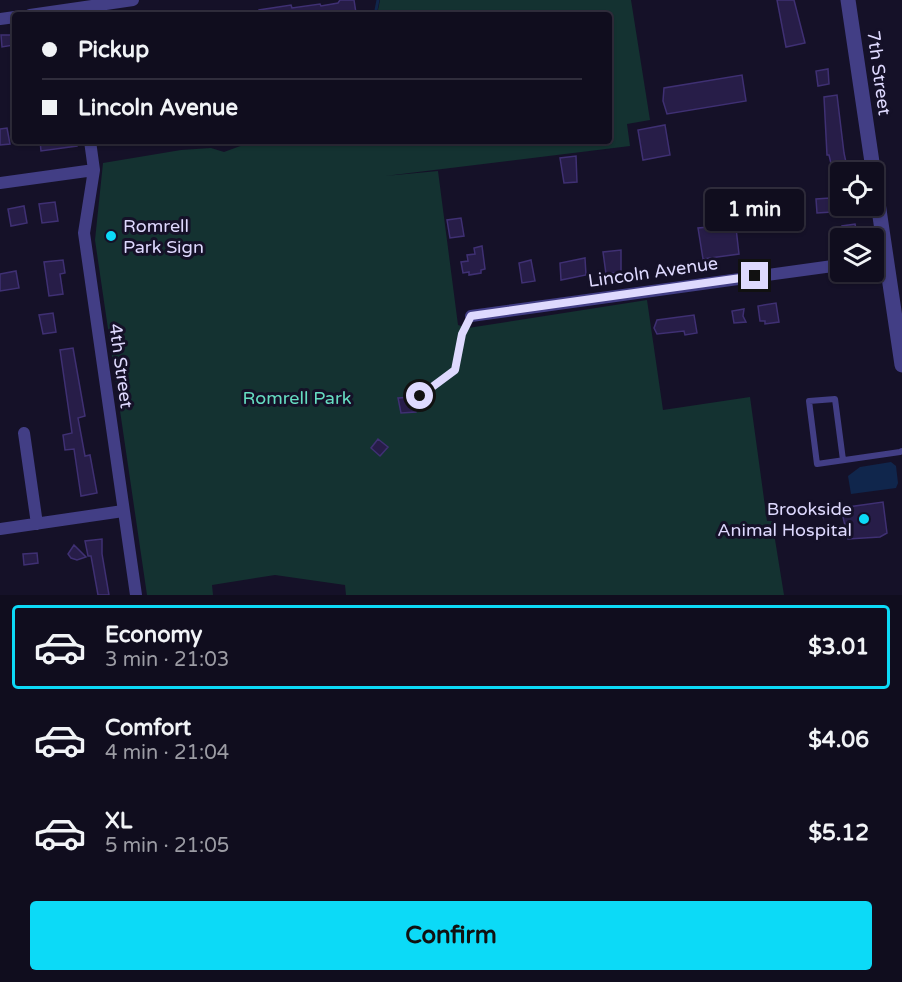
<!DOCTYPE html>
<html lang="en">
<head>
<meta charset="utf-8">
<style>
  body { margin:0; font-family:"Varela Round",sans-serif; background:#191627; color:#f1f3f6; height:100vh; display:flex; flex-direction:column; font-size:22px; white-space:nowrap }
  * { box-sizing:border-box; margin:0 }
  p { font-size:20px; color:#9c9ca4 }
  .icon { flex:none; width:33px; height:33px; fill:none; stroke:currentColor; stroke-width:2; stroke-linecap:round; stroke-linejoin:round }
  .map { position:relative; height:595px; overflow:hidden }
  .panel { display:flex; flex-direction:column; background:#100d1e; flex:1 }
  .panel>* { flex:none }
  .guide { position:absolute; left:12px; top:12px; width:600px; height:132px; border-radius:6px; box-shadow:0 2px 4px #0004,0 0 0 2px #302d3c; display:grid; align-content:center; height:132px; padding:0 30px; background:#100d1e }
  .controls { position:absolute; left:830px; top:162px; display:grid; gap:12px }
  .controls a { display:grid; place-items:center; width:54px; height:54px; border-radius:6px; background:#100d1e; box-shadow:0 2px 4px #0004,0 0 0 2px #302d3c; font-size:30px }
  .end { position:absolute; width:27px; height:27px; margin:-14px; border:8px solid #ded9fe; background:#111; box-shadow:0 0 0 3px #111 }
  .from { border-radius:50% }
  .bubble { position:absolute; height:42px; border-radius:6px; background:#100d1e; box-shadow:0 2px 4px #0004,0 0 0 2px #302d3c; font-size:20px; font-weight:700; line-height:42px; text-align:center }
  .guide b { display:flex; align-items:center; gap:21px; height:57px; font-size:22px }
  .guide b+b { border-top:2px solid #302d3c }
  .guide i { width:15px; height:15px; background:#f1f3f6 }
  ul { padding:10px 0 0; list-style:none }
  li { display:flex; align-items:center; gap:18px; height:84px; margin:0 12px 9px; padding:0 18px; border:3px solid transparent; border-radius:6px }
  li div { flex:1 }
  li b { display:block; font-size:22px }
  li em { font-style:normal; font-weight:700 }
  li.selected { border-color:#0cdaf7 }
  li>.icon { width:54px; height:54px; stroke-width:1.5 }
  .button { display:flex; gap:12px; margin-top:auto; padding:12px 30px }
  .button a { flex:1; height:69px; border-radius:6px; background:#0cdaf7; color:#111; font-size:24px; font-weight:700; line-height:69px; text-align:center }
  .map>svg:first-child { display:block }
  .green { fill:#143231 }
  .water { fill:#10264c }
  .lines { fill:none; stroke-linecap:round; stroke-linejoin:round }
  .stream { stroke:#10264c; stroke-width:3 }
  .building { fill:#271d48; stroke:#3f3073; stroke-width:1.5 }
  .service { stroke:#423e85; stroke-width:6 }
  .minor { stroke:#423e85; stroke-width:12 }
  .tertiary { stroke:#423e85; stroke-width:15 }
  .route { stroke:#ded9fe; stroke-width:8 }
  .poi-dot { fill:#0cdaf7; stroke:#151128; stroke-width:2 }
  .labels { text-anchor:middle; stroke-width:6; stroke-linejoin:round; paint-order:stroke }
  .street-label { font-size:18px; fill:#ded9fe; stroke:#151128 }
  .poi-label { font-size:18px; fill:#ded9fe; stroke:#151128; text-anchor:start }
  .park-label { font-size:18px; fill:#66ddc2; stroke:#151128 }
</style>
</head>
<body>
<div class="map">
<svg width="902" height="595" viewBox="0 0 902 595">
  <rect width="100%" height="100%" fill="#151128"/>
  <path class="green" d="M 380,0 L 631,0 L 650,120 L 627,124 L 630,146 L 385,176 L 438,171 L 458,325 L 468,328 L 647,300 L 663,410 L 750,397 L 767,521 L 772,521 L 784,595 L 346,595 L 345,585 L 275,575 L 212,585 L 213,595 L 147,595 L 95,240 L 103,163 L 181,150 L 211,148 L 224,152 L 254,141 L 609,141 L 609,15 L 377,15 Z"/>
  <path class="water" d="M 891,462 L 896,466 L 898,483 L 896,488 L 851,494 L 848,476 L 860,467 Z"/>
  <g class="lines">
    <path class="stream" d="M 375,15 L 378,0"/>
  </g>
  <path class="building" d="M 340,0 L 354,0 L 356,13 L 259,15 L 259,10 L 291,5 L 292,8 L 320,4 L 321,6 L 338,3 Z
    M 777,0 L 794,0 L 805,43 L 786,47 Z
    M 1,35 L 13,35 L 14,45 L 2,47 Z
    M 828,69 L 829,84 L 818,86 L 816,71 Z
    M 742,75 L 746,101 L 667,114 L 663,101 L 664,88 Z
    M 837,95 L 844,153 L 848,172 L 833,172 L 829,155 L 827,155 L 824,97 Z
    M 665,125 L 670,155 L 643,160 L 638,130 Z
    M 7,128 L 10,144 L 0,145 L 0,129 Z
    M 40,141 L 77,141 L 77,146 L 41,151 Z
    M 576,156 L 577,182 L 564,183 L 560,158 Z
    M 830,198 L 832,212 L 817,213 L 816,199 Z
    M 55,202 L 58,221 L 42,223 L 39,204 Z
    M 24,206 L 27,223 L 11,226 L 8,209 Z
    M 461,218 L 464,236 L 450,238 L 447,220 Z
    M 855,224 L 858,238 L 844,238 L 842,226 Z
    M 709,227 L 710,231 L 736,228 L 739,254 L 703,259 L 698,228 Z
    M 482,246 L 485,269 L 481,270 L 481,273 L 469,275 L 469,272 L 463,273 L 461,262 L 468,261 L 467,255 L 475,254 L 474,248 Z
    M 621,250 L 621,272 L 606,274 L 603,252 Z
    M 585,258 L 586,275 L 561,280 L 560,263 Z
    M 63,260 L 65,273 L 60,274 L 63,294 L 49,296 L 44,262 Z
    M 531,260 L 535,281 L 522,283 L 519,263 Z
    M 16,271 L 19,288 L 0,291 L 0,274 Z
    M 776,303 L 779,322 L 765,324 L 765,321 L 760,321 L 758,306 Z
    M 744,309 L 743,316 L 746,322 L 734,323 L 732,311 Z
    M 53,313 L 56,332 L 43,334 L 39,315 Z
    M 694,315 L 697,333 L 685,335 L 684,331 L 657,334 L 654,328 L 657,320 Z
    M 73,348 L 85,416 L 78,418 L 85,456 L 90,455 L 97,493 L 81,496 L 74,449 L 65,450 L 63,435 L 72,433 L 60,350 Z
    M 415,397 L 418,401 L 416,412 L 401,413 L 398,398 Z
    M 378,439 L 388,447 L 380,456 L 371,448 Z
    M 883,502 L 887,533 L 880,537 L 848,539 L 841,508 Z
    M 102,539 L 102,554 L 109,595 L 98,595 L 91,556 L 88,556 L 85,541 Z
    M 74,545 L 86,557 L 77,560 L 71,558 L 68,554 Z
    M 37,553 L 38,563 L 24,565 L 23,554 Z"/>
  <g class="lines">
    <path class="service" d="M 420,396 L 455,370 L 462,334 L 471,316
      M 843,460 L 835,399 L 809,401 L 817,464 L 900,452 L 902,451"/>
    <path class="minor" d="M 30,15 L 133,0
      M 0,19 L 15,17
      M 90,141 L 94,170 L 84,233 L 136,595
      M 0,183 L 94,170
      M 471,316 L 840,265
      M 24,433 L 37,524
      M 0,529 L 123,511"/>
    <path class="tertiary" d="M 848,0 L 902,365"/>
  </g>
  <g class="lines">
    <path class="route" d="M 420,396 L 455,370 L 462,334 L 471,316 L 755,276"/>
  </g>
  <g class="poi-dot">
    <circle cx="111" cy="236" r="6"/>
    <circle cx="864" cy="519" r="6"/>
  </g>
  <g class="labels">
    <g class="street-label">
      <text transform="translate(879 73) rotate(82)" y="6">7th Street</text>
      <text transform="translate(653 272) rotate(-8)" y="6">Lincoln Avenue</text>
      <text transform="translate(121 366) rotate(82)" y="6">4th Street</text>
    </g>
    <g class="poi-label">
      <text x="123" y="232">Romrell<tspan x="123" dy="21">Park Sign</tspan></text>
      <text x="852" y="515" text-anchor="end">Brookside<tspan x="852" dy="21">Animal Hospital</tspan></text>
    </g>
    <g class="park-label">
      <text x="297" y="404">Romrell Park</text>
    </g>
  </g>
</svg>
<div class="controls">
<a><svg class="icon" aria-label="locate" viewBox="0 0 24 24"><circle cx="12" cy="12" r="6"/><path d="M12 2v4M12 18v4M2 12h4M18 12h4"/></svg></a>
<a><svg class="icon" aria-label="layers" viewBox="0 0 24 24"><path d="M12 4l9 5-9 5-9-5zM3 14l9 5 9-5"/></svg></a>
</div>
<i class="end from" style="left:420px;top:396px"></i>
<i class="end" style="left:755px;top:276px"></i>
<div class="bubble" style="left:705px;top:189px;width:99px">1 min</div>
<div class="guide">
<b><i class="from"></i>Pickup</b>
<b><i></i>Lincoln Avenue</b>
</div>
</div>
<section class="panel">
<ul>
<li class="selected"><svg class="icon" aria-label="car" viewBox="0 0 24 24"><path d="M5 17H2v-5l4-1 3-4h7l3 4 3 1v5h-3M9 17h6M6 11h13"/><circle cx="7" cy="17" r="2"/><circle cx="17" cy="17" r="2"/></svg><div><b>Economy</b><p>3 min · 21:03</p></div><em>$3.01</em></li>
<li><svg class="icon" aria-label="car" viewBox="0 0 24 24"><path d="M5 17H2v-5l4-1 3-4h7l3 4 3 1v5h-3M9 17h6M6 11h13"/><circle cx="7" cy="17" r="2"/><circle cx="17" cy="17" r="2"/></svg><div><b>Comfort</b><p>4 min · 21:04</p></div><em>$4.06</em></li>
<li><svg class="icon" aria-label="car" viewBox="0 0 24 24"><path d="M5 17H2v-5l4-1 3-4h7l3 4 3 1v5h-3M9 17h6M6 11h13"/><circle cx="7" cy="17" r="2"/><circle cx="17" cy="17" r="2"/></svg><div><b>XL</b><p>5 min · 21:05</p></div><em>$5.12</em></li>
</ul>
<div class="button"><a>Confirm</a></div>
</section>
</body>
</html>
